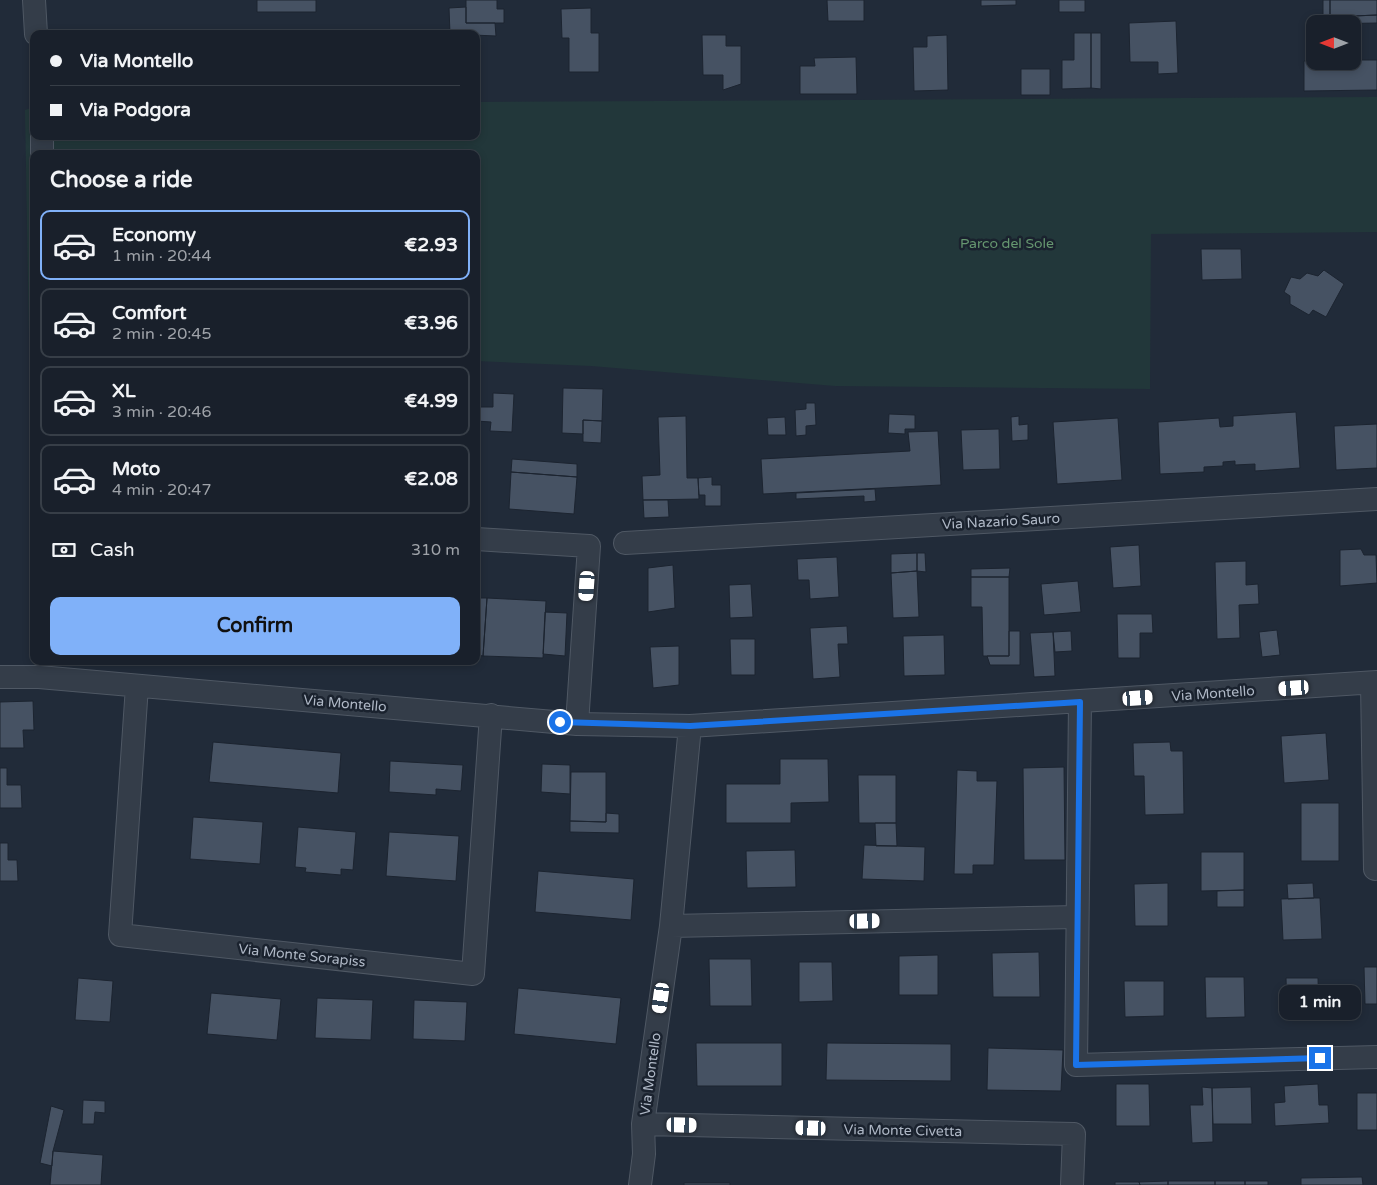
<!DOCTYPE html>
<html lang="en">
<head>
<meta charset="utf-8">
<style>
  body { margin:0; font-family:"Varela Round",sans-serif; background:#262d37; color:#f1f3f6; height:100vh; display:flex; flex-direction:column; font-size:19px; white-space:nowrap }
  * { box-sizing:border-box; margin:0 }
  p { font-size:16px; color:#9fa3a9 }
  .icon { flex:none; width:28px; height:28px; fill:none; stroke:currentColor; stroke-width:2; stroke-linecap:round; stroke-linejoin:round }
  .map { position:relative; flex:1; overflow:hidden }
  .panel { position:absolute; left:30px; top:150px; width:450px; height:515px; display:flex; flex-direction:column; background:#19202b; border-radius:10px; box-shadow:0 2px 8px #0003,0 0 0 1px #373e47 }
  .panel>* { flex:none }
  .top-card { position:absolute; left:30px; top:30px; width:450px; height:110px; border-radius:10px; box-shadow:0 2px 8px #0003,0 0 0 1px #373e47; display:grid; align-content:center; height:110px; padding:0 20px; background:#19202b }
  .needle { width:32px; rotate:270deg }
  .controls { position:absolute; left:1306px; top:15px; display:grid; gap:10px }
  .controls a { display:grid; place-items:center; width:55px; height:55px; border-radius:10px; background:#19202b; box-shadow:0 2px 8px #0003,0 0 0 1px #373e47; font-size:25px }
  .end { position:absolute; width:22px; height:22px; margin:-11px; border:6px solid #1a73e8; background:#fff; box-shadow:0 0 0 2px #fff }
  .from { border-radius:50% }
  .bubble { position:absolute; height:35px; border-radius:10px; background:#19202b; box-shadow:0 2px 8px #0003,0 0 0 1px #373e47; font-size:16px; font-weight:700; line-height:35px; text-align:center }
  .car { position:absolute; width:15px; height:30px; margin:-15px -8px; border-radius:6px; box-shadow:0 0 4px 1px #0007; background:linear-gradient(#fff 24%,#345 0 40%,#fff 0 76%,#345 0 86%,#fff 0) }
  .top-card b { display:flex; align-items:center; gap:18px; height:48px; font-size:19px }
  .top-card b+b { border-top:1px solid #373e47 }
  .top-card i { width:12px; height:12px; background:#f1f3f6 }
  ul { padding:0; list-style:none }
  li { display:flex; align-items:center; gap:15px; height:70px; margin:0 10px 8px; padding:0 10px; border:2px solid #373e47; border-radius:10px }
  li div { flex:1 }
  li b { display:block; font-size:19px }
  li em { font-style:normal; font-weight:700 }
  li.current { border-color:#80b1f9 }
  li>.icon { width:45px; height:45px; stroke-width:1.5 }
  h2 { padding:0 20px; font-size:22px; line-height:60px }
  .pay { display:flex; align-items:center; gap:12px; height:55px; padding:0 20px; font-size:19px }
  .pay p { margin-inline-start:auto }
  .cta { display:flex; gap:10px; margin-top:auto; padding:10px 20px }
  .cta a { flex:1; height:58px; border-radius:10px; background:#80b1f9; color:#111; font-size:20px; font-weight:700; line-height:58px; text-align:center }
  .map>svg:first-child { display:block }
  .green { fill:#22373a }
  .building { fill:#465263; stroke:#1c2430 }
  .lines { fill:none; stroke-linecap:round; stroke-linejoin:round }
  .street-casing { stroke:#4f5864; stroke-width:24 }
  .street { stroke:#343d49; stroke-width:22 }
  .route { stroke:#1a73e8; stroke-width:6 }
  .labels { text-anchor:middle; stroke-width:5; stroke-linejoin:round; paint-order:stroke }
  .park-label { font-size:14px; fill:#669770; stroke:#1a222e }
  .street-label { font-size:14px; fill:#afb8c6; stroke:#1a222e }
</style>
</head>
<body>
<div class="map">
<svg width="1377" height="1185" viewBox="0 0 1377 1185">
  <rect width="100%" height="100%" fill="#212b39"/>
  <path class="green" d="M 1377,97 L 1377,232 L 1151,234 L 1150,389 L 835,386 L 591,366 L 476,361 L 476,154 L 34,154 L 34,339 L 29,339 L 25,110 L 34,107 L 34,136 L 476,136 L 476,102 Z"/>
  <path class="building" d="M 257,0 L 316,0 L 316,12 L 257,12 Z
    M 466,0 L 497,0 L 497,9 L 504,9 L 504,23 L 466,23 Z
    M 827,0 L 864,0 L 864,21 L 828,21 Z
    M 981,0 L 1016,0 L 1016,5 L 981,6 Z
    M 1059,0 L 1085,0 L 1085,12 L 1059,12 Z
    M 1323,0 L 1330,0 L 1330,17 L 1377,15 L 1377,23 L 1323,24 Z
    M 1330,0 L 1377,0 L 1377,15 L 1330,17 Z
    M 466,7 L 466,23 L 495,23 L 496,36 L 450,34 L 449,8 Z
    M 591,8 L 591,33 L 599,33 L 599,72 L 569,72 L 569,38 L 562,38 L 561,9 Z
    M 1176,21 L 1178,73 L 1158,74 L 1158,62 L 1130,62 L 1129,23 Z
    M 1074,33 L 1091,33 L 1091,88 L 1062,89 L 1062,60 L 1074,60 Z
    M 1091,33 L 1101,33 L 1101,89 L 1091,88 Z
    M 702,35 L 726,35 L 726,46 L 741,46 L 741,84 L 723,90 L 723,75 L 703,75 Z
    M 947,35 L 948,90 L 914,91 L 913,47 L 927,47 L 927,36 Z
    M 856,57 L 857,94 L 800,94 L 800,66 L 815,66 L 814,58 Z
    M 1352,60 L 1377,60 L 1377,90 L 1304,91 L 1304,61 Z
    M 1021,69 L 1050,69 L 1050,95 L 1021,95 Z
    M 1201,249 L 1241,249 L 1242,279 L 1202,280 Z
    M 1324,270 L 1344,284 L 1326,317 L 1313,310 L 1309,315 L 1290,304 L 1290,296 L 1284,292 L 1291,277 L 1300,279 L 1307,273 L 1318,276 Z
    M 563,388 L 603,389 L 602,421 L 583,420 L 583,434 L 562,433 Z
    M 493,393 L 514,394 L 512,432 L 490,431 L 491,422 L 476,421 L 476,407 L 493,407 Z
    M 806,403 L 815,403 L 816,425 L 806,426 L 806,435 L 796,436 L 795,410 L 806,409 Z
    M 1296,412 L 1300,468 L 1255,471 L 1255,464 L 1235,465 L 1235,461 L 1223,462 L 1223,466 L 1204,467 L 1204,472 L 1160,474 L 1158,422 L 1219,418 L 1220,427 L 1233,426 L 1233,416 Z
    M 889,414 L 915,415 L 915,429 L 905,429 L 905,434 L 888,433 Z
    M 686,416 L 687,478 L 698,478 L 699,499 L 643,500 L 642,476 L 660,475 L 658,417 Z
    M 1019,416 L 1019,425 L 1028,424 L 1028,440 L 1012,441 L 1011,417 Z
    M 785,417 L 786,435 L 768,435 L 767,418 Z
    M 1118,418 L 1122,480 L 1057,484 L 1053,422 Z
    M 583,420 L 602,421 L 601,443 L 583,442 Z
    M 1377,424 L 1377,468 L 1336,470 L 1334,426 Z
    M 999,429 L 1000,469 L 963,470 L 961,430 Z
    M 938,431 L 941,485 L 763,494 L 761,459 L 910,451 L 908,432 Z
    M 512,459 L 577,464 L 577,477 L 511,472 Z
    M 511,472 L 577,477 L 574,514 L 509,509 Z
    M 712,477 L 712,485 L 721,485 L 721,506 L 705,506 L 705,495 L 699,495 L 698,478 Z
    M 875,489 L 876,501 L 864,502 L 864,496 L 796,499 L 796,493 Z
    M 643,500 L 668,500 L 669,517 L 644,518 Z
    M 1139,545 L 1141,586 L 1113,588 L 1110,547 Z
    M 1361,549 L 1364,555 L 1376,555 L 1377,583 L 1340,586 L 1340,550 Z
    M 917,553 L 925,553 L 926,572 L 917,571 Z
    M 917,553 L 917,571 L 891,573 L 891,554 Z
    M 837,557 L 839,597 L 810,599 L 809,580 L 798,580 L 797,559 Z
    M 1246,561 L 1246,585 L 1258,584 L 1259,604 L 1239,605 L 1240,638 L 1217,639 L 1215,562 Z
    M 673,565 L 675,608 L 648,612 L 648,568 Z
    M 1010,568 L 1009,577 L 971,577 L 971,569 Z
    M 917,571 L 919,617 L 893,618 L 891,573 Z
    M 971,577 L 1009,577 L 1009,656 L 983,656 L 982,607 L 971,607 Z
    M 1078,581 L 1081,612 L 1044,615 L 1041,584 Z
    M 751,584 L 753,617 L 730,618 L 729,585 Z
    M 476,598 L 487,598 L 483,656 L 476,655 Z
    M 487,598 L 546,601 L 543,658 L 483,656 Z
    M 545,612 L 567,613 L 565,656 L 543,654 Z
    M 1117,614 L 1152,614 L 1153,633 L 1140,633 L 1140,658 L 1118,658 Z
    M 847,626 L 848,644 L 838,644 L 840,677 L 813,679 L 810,628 Z
    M 1277,630 L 1280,655 L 1262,657 L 1259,632 Z
    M 1009,631 L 1020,631 L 1020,665 L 990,665 L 987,656 L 1009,656 Z
    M 1071,631 L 1072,651 L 1055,652 L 1053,632 Z
    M 1053,632 L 1055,676 L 1034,677 L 1030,633 Z
    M 944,635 L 945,675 L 904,676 L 903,636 Z
    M 730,639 L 755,639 L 755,675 L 731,675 Z
    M 679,646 L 679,685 L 653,688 L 650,647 Z
    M 33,701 L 34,730 L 23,730 L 24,748 L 0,748 L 0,702 Z
    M 1326,733 L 1329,780 L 1284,783 L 1281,736 Z
    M 213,742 L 341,753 L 338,793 L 209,782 Z
    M 1170,742 L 1171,751 L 1183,751 L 1184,814 L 1145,815 L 1144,776 L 1134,776 L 1133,743 Z
    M 780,759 L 828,759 L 829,802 L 791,803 L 791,823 L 726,823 L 726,784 L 780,784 Z
    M 390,761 L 463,765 L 461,791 L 436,789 L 436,795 L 389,792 Z
    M 542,764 L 570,765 L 570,794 L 541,792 Z
    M 1064,767 L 1065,860 L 1024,860 L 1023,768 Z
    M 0,768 L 7,768 L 7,785 L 21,785 L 22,808 L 0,808 Z
    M 957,770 L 977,771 L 977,781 L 997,781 L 994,865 L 973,865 L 973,874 L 954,874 Z
    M 571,772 L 606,772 L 606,822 L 570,821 Z
    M 858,775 L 896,775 L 896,823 L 859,823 Z
    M 1301,803 L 1339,803 L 1339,861 L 1301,861 Z
    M 606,813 L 619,814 L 619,833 L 570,832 L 570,821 L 606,822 Z
    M 193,817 L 263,822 L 260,864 L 190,859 Z
    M 875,823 L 896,823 L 897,846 L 876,846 Z
    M 298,827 L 356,832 L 353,870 L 341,869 L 341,875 L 305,872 L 306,868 L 295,867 Z
    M 389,832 L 459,836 L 456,881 L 386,876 Z
    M 0,843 L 8,843 L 8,860 L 17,860 L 18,881 L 0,881 Z
    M 864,845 L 925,847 L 924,881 L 862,879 Z
    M 795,850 L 796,887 L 747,888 L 746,851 Z
    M 1201,852 L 1244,852 L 1244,890 L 1201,891 Z
    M 538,871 L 634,879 L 631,920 L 535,912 Z
    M 1168,883 L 1168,926 L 1135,926 L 1134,884 Z
    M 1313,883 L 1314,898 L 1288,899 L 1287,884 Z
    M 1244,890 L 1244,907 L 1217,907 L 1217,891 Z
    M 1314,898 L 1320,898 L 1322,939 L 1283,940 L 1281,899 Z
    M 1039,952 L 1040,997 L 993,997 L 992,953 Z
    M 938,955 L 938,995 L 899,995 L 899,956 Z
    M 709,959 L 751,959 L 752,1006 L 710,1006 Z
    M 799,962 L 832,962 L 833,1001 L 799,1002 Z
    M 1364,967 L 1377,967 L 1377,1004 L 1365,1004 Z
    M 1205,977 L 1244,977 L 1245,1017 L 1206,1018 Z
    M 78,978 L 113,981 L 110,1022 L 75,1020 Z
    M 1286,978 L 1318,978 L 1319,1016 L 1287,1017 Z
    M 1124,981 L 1164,981 L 1164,1016 L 1125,1017 Z
    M 518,988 L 621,998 L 616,1044 L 514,1034 Z
    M 211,993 L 281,999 L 277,1040 L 207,1034 Z
    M 317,998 L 373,1000 L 371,1040 L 315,1038 Z
    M 414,1000 L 467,1002 L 465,1041 L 413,1039 Z
    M 696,1043 L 782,1043 L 782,1086 L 697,1086 Z
    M 827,1043 L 951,1044 L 951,1081 L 826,1080 Z
    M 988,1048 L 1063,1050 L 1061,1091 L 987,1090 Z
    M 1116,1084 L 1149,1084 L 1150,1126 L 1116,1126 Z
    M 1318,1084 L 1319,1105 L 1328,1105 L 1329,1123 L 1275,1126 L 1274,1103 L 1285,1102 L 1284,1086 Z
    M 1202,1087 L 1212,1088 L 1213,1142 L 1192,1143 L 1190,1105 L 1203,1105 Z
    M 1251,1087 L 1252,1124 L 1213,1124 L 1212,1088 Z
    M 1357,1093 L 1377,1093 L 1377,1130 L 1357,1130 Z
    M 83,1100 L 105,1101 L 105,1113 L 95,1112 L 94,1124 L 82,1124 Z
    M 51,1106 L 64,1110 L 53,1151 L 52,1166 L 40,1163 Z
    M 53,1151 L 103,1155 L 101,1185 L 50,1185 Z
    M 1362,1177 L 1363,1185 L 1301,1185 L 1301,1178 Z
    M 1168,1181 L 1168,1185 L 1140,1185 L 1139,1182 Z
    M 1168,1181 L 1215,1181 L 1215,1185 L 1168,1185 Z
    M 1215,1181 L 1245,1181 L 1245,1185 L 1215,1185 Z
    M 1245,1181 L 1268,1181 L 1268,1185 L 1245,1185 Z
    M 1115,1182 L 1139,1182 L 1140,1185 L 1115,1185 Z
    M 684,1183 L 730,1183 L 730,1185 L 684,1185 Z"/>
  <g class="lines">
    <g class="street-casing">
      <path id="street" d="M 34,0 L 36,34
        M 42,136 L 42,154
        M 476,539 L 589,546 L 577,724
        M 625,543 L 1377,499
        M 0,677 L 39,677 L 577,724 L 690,726 L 1377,682
        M 1372,683 L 1375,869
        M 137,686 L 120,935 L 473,974 L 491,715
        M 1080,702 L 1076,1065 L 1377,1057
        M 671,926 L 1077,917
        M 643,1124 L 671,926 L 690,726
        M 640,1185 L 644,1154 L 643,1124 L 1074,1134 L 1072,1185"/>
    </g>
    <use href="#street" class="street"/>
  </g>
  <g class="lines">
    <path class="route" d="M 560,722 L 690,726 L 1080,702 L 1076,1065 L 1320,1058"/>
  </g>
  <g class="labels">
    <g class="park-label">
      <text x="1007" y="248">Parco del Sole</text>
    </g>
    <g class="street-label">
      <text transform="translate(1001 521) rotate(-3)" y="5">Via Nazario Sauro</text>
      <text transform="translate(1213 693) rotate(-4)" y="5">Via Montello</text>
      <text transform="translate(345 703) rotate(5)" y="5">Via Montello</text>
      <text transform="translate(302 955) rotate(6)" y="5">Via Monte Sorapiss</text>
      <text transform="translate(650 1074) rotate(-82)" y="5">Via Montello</text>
      <text transform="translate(903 1130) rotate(1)" y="5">Via Monte Civetta</text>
    </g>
  </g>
</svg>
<div class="controls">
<a><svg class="needle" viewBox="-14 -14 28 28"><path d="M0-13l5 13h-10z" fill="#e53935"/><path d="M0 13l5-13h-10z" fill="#9fa3a9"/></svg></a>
</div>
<i class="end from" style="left:560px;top:722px"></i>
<i class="end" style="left:1320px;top:1058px"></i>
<div class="bubble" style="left:1279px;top:985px;width:82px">1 min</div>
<i class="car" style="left:587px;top:586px;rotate:184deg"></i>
<i class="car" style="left:1294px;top:688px;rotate:266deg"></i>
<i class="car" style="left:1138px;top:698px;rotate:86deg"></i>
<i class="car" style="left:865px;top:921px;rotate:89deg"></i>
<i class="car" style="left:661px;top:998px;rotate:188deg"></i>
<i class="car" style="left:682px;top:1125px;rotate:91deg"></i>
<i class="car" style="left:811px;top:1128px;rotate:272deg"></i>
<div class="top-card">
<b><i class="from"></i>Via Montello</b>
<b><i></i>Via Podgora</b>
</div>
<section class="panel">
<h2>Choose a ride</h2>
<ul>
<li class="current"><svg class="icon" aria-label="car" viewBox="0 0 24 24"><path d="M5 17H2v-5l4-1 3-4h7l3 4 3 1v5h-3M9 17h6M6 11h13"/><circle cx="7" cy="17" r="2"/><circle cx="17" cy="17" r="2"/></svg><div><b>Economy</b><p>1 min · 20:44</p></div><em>€2.93</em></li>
<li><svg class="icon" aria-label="car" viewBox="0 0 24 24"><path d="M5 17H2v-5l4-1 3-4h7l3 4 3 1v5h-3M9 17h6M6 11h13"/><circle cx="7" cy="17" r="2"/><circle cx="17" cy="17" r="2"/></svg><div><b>Comfort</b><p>2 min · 20:45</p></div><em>€3.96</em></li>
<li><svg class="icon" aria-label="car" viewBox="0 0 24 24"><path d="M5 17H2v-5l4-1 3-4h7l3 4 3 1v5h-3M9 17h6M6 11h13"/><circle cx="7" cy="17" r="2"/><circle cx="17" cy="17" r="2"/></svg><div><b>XL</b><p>3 min · 20:46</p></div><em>€4.99</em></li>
<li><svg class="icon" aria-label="car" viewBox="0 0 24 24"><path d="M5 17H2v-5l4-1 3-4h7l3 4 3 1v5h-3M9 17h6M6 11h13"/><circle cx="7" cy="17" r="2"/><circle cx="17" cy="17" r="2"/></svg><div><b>Moto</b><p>4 min · 20:47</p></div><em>€2.08</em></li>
</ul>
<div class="pay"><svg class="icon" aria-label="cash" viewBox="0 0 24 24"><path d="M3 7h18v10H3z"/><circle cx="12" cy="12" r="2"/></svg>Cash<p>310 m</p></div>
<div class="cta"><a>Confirm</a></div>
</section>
</div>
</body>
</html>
